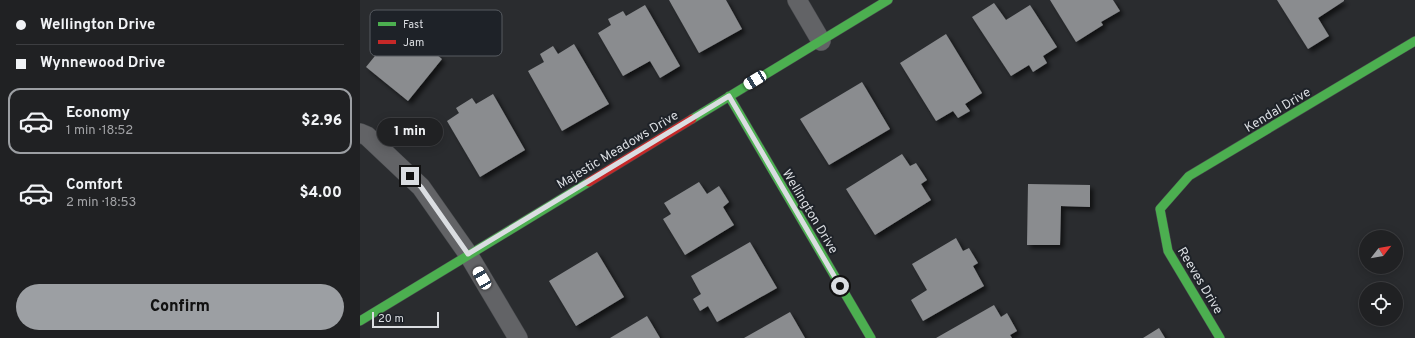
<!DOCTYPE html>
<html lang="en">
<head>
<meta charset="utf-8">
<style>
  body { margin:0; font-family:Overpass,sans-serif; background:#28292b; color:#f1f3f6; height:100vh; display:flex; flex-direction:column; font-size:15px; white-space:nowrap }
  * { box-sizing:border-box; margin:0 }
  p { font-size:13px; color:#a2a3a6 }
  .icon { flex:none; width:22px; height:22px; fill:none; stroke:currentColor; stroke-width:2; stroke-linecap:round; stroke-linejoin:round }
  .map { position:relative; flex:1; overflow:hidden }
  .drawer { display:flex; flex-direction:column; background:#202123; width:360px }
  .drawer>* { flex:none }
  .hud { display:grid; align-content:center; height:88px; padding:0 16px; background:#202123 }
  .needle { width:26px; rotate:59deg }
  .fabs { position:absolute; left:999px; top:230px; display:grid; gap:8px }
  .fabs a { display:grid; place-items:center; width:44px; height:44px; border-radius:50%; background:#202123; box-shadow:0 2px 10px #0003,0 0 0 1px #3d3e41; font-size:20px }
  .scale { position:absolute; left:12px; bottom:10px; width:67px; box-sizing:border-box; padding-left:4px; border:2px solid #dadde1; border-top:0; font-size:11px; line-height:14px; white-space:nowrap; color:#dadde1; -webkit-text-stroke:3px #1e2228; paint-order:stroke }
  .end { position:absolute; width:18px; height:18px; margin:-9px; border:5px solid #dadde1; background:#111; box-shadow:0 0 0 2px #111 }
  .from { border-radius:50% }
  .bubble { position:absolute; height:28px; border-radius:14px; background:#202123; box-shadow:0 2px 10px #0003,0 0 0 1px #3d3e41; font-size:13px; font-weight:800; line-height:28px; text-align:center }
  .car { position:absolute; width:12px; height:24px; margin:-12px -6px; border-radius:5px; box-shadow:0 0 3px 1px #0007; background:linear-gradient(#fff 24%,#345 0 40%,#fff 0 76%,#345 0 86%,#fff 0) }
  .hud b { display:flex; align-items:center; gap:14px; height:38px; font-size:15px }
  .hud b+b { border-top:1px solid #3d3e41 }
  .hud i { width:10px; height:10px; background:#f1f3f6 }
  ul { padding:0; list-style:none }
  li { display:flex; align-items:center; gap:12px; height:66px; margin:0 8px 6px; padding:0 8px; border:2px solid transparent; border-radius:12px }
  li div { flex:1 }
  li b { display:block; font-size:15px }
  li em { font-style:normal; font-weight:800 }
  li.selected { border-color:#9c9fa3 }
  li>.icon { width:36px; height:36px; stroke-width:1.5 }
  .action { display:flex; gap:8px; margin-top:auto; padding:8px 16px }
  .action a { flex:1; height:46px; border-radius:24px; background:#9c9fa3; color:#111; font-size:16px; font-weight:800; line-height:46px; text-align:center }
  main { display:flex; flex:1; min-height:0 }
  .map>svg:first-child { display:block }
  .building { fill:#8a8c8f; filter:url(#shadow) }
  .lines { fill:none; stroke-linecap:round; stroke-linejoin:round }
  .street-casing { stroke:#47494c; stroke-width:20 }
  .fast-casing { stroke:#47494c; stroke-width:10 }
  .jam-casing { stroke:#47494c; stroke-width:10 }
  .street { stroke:#626366; stroke-width:19 }
  .fast { stroke:#4caf50; stroke-width:9 }
  .jam { stroke:#c62828; stroke-width:9 }
  .route { stroke:#dadde1; stroke-width:5 }
  .labels { text-anchor:middle; stroke-width:4; stroke-linejoin:round; paint-order:stroke }
  .street-label { font-size:13px; fill:#dadde1; stroke:#1e2228 }
  .key { fill:#1e2228; stroke:#565a60; stroke-width:1 }
  .key-label { font-size:11px; fill:#dadde1 }
</style>
</head>
<body>
<main>
<section class="drawer">
<div class="hud">
<b><i class="from"></i>Wellington Drive</b>
<b><i></i>Wynnewood Drive</b>
</div>
<ul>
<li class="selected"><svg class="icon" aria-label="car" viewBox="0 0 24 24"><path d="M5 17H2v-5l4-1 3-4h7l3 4 3 1v5h-3M9 17h6M6 11h13"/><circle cx="7" cy="17" r="2"/><circle cx="17" cy="17" r="2"/></svg><div><b>Economy</b><p>1 min · 18:52</p></div><em>$2.96</em></li>
<li><svg class="icon" aria-label="car" viewBox="0 0 24 24"><path d="M5 17H2v-5l4-1 3-4h7l3 4 3 1v5h-3M9 17h6M6 11h13"/><circle cx="7" cy="17" r="2"/><circle cx="17" cy="17" r="2"/></svg><div><b>Comfort</b><p>2 min · 18:53</p></div><em>$4.00</em></li>
</ul>
<div class="action"><a>Confirm</a></div>
</section>
<div class="map">
<svg width="1055" height="338" viewBox="0 0 1055 338">
  <defs>
    <filter id="shadow"><feDropShadow dx="3.5" dy="3.5" stdDeviation="2" flood-color="#0009"/></filter>
  </defs>
  <rect width="100%" height="100%" fill="#2a2c2f"/>
  <path class="building" d="M 309,0 L 366,0 L 382,29 L 339,53 Z
    M 690,0 L 753,0 L 760,11 L 741,22 L 743,25 L 716,42 Z
    M 917,0 L 984,0 L 984,1 L 958,18 L 969,36 L 948,49 Z
    M 634,3 L 646,20 L 670,5 L 697,47 L 683,56 L 687,63 L 673,72 L 669,65 L 651,76 L 612,17 Z
    M 285,5 L 320,66 L 300,78 L 290,61 L 263,76 L 238,33 L 251,25 L 248,19 L 263,11 L 266,16 Z
    M 40,25 L 82,59 L 48,101 L 6,67 Z
    M 586,34 L 622,93 L 605,104 L 610,111 L 598,118 L 593,111 L 576,121 L 540,63 Z
    M 214,44 L 249,104 L 202,131 L 168,71 L 184,62 L 180,54 L 193,46 L 198,54 Z
    M 502,82 L 530,129 L 469,165 L 440,119 Z
    M 133,94 L 165,150 L 120,177 L 87,121 L 99,113 L 96,108 L 112,98 L 116,104 Z
    M 542,154 L 550,166 L 556,163 L 567,180 L 561,184 L 571,200 L 515,235 L 486,189 Z
    M 339,182 L 347,194 L 359,186 L 369,202 L 363,207 L 374,225 L 325,255 L 303,219 L 311,214 L 304,203 Z
    M 668,184 L 730,185 L 730,207 L 701,206 L 700,245 L 667,245 Z
    M 596,238 L 603,251 L 609,248 L 618,263 L 613,266 L 624,286 L 563,321 L 551,300 L 567,290 L 552,264 Z
    M 390,242 L 417,288 L 357,322 L 348,306 L 340,311 L 333,299 L 341,294 L 331,276 Z
    M 237,252 L 264,297 L 216,326 L 189,281 Z
    M 634,305 L 641,317 L 647,313 L 657,331 L 650,335 L 652,338 L 576,338 Z
    M 430,312 L 445,338 L 384,338 Z
    M 287,316 L 300,338 L 250,338 Z
    M 799,328 L 805,338 L 783,338 Z"/>
  <g class="lines">
    <g class="street-casing">
      <path id="street" d="M 437,0 L 461,41
        M 0,133 L 7,136 L 61,187 L 108,254 L 158,338"/>
    </g>
    <g class="fast-casing">
      <path id="fast" d="M 369,96 L 511,338
        M 332,119 L 528,0
        M 0,321 L 229,182
        M 860,338 L 808,251 L 800,209 L 829,176 L 1055,41"/>
    </g>
    <g class="jam-casing">
      <path id="jam" d="M 229,182 L 332,119"/>
    </g>
    <use href="#street" class="street"/>
    <use href="#fast" class="fast"/>
    <use href="#jam" class="jam"/>
  </g>
  <g class="lines">
    <path class="route" d="M 50,176 L 61,187 L 108,254 L 369,96 L 480,286"/>
  </g>
  <g class="labels">
    <g class="street-label">
      <text transform="translate(917 109) rotate(-31)" y="5">Kendal Drive</text>
      <text transform="translate(257 149) rotate(-31)" y="5">Majestic Meadows Drive</text>
      <text transform="translate(451 211) rotate(59)" y="5">Wellington Drive</text>
      <text transform="translate(841 280) rotate(59)" y="5">Reeves Drive</text>
    </g>
  </g>
  <rect x="10" y="10" width="132" height="46" rx="6" class="key"/>
  <rect x="18" y="22" width="18" height="4" fill="#4caf50"/>
  <rect x="18" y="40" width="18" height="4" fill="#c62828"/>
  <g class="key-label">
    <text x="43" y="28">Fast</text>
    <text x="43" y="46">Jam</text>
  </g>
</svg>
<div class="fabs">
<a><svg class="needle" viewBox="-14 -14 28 28"><path d="M0-13l5 13h-10z" fill="#e53935"/><path d="M0 13l5-13h-10z" fill="#a2a3a6"/></svg></a>
<a><svg class="icon" aria-label="locate" viewBox="0 0 24 24"><circle cx="12" cy="12" r="6"/><path d="M12 2v4M12 18v4M2 12h4M18 12h4"/></svg></a>
</div>
<div class="scale">20 m</div>
<i class="end from" style="left:480px;top:286px"></i>
<i class="end" style="left:50px;top:176px"></i>
<div class="bubble" style="left:17px;top:118px;width:66px">1 min</div>
<i class="car" style="left:395px;top:80px;rotate:239deg"></i>
<i class="car" style="left:122px;top:278px;rotate:330deg"></i>
</div>
</main>
</body>
</html>
